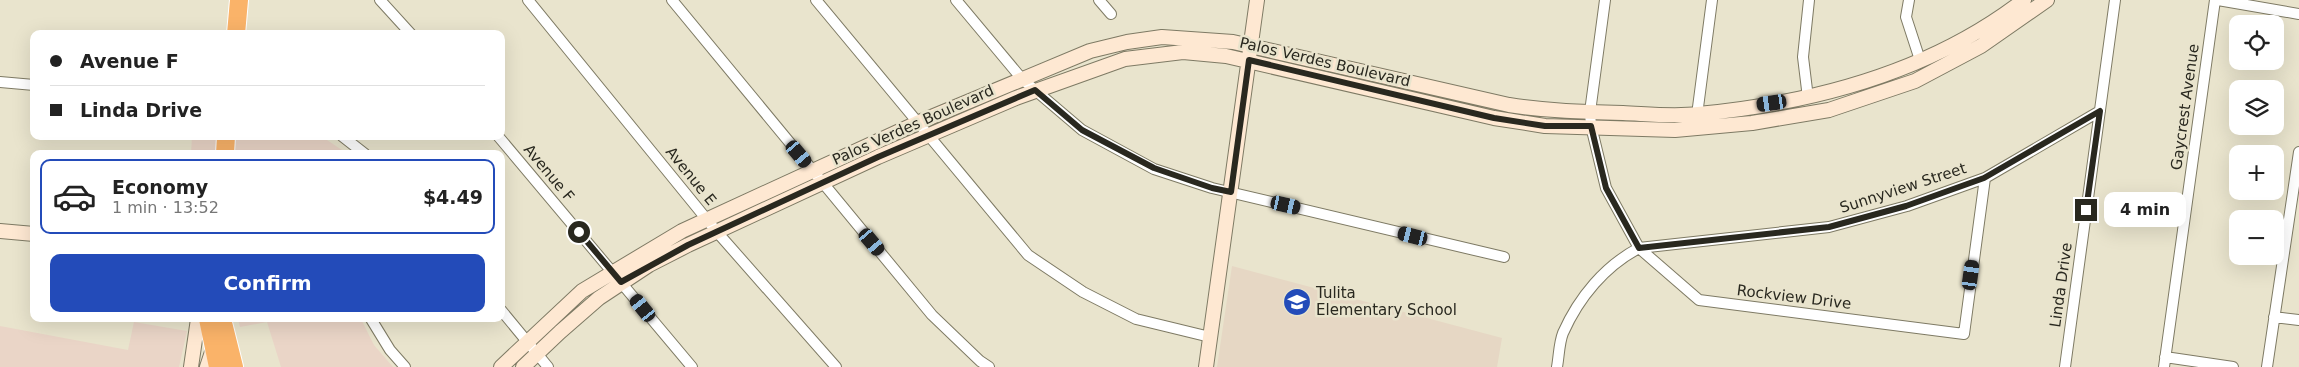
<!DOCTYPE html>
<html lang="en">
<head>
<meta charset="utf-8">
<style>
  body { margin:0; font-family:"DejaVu Sans",sans-serif; background:#f6f6f6; color:#222; height:100vh; display:flex; flex-direction:column; font-size:19px; white-space:nowrap }
  * { box-sizing:border-box; margin:0 }
  p { font-size:16px; color:#767676 }
  .icon { flex:none; width:28px; height:28px; fill:none; stroke:currentColor; stroke-width:2; stroke-linecap:round; stroke-linejoin:round }
  .map { position:relative; flex:1; overflow:hidden }
  .drawer { position:absolute; left:30px; top:150px; width:475px; height:172px; display:flex; flex-direction:column; background:#fff; border-radius:10px; box-shadow:0 5px 20px #0002 }
  .drawer>* { flex:none }
  .banner { position:absolute; left:30px; top:30px; width:475px; height:110px; border-radius:10px; box-shadow:0 5px 20px #0002; display:grid; align-content:center; height:110px; padding:0 20px; background:#fff }
  .tools { position:absolute; left:2229px; top:15px; display:grid; gap:10px }
  .tools a { display:grid; place-items:center; width:55px; height:55px; border-radius:10px; background:#fff; box-shadow:0 5px 20px #0002; font-size:25px }
  .end { position:absolute; width:22px; height:22px; margin:-11px; border:6px solid #29281f; background:#fff; box-shadow:0 0 0 2px #fff }
  .from { border-radius:50% }
  .bubble { position:absolute; height:35px; border-radius:10px; background:#fff; box-shadow:0 5px 20px #0002; font-size:16px; font-weight:700; line-height:35px; text-align:center }
  .car { position:absolute; width:15px; height:30px; margin:-15px -8px; border-radius:6px; box-shadow:0 0 4px 1px #0007; background:linear-gradient(#222 24%,#8ab4d8 0 40%,#222 0 76%,#8ab4d8 0 86%,#222 0) }
  .banner b { display:flex; align-items:center; gap:18px; height:48px; font-size:19px }
  .banner b+b { border-top:1px solid #e0e0e0 }
  .banner i { width:12px; height:12px; background:#222 }
  ul { padding:9px 0 0; list-style:none }
  li { display:flex; align-items:center; gap:15px; height:75px; margin:0 10px 8px; padding:0 10px; border:2px solid transparent; border-radius:10px }
  li div { flex:1 }
  li b { display:block; font-size:19px }
  li em { font-style:normal; font-weight:700 }
  li.on { border-color:#234bb9 }
  li>.icon { width:45px; height:45px; stroke-width:1.5 }
  .button { display:flex; gap:10px; margin-top:auto; padding:10px 20px }
  .button a { flex:1; height:58px; border-radius:10px; background:#234bb9; color:#fff; font-size:20px; font-weight:700; line-height:58px; text-align:center }
  .map>svg:first-child { display:block }
  .commercial { fill:#ead5c7 }
  .education { fill:#e6d7c4 }
  .lines { fill:none; stroke-linecap:round; stroke-linejoin:round }
  .street-casing { stroke:#7e7a64; stroke-width:12 }
  .secondary-casing { stroke:#7e7a64; stroke-width:16 }
  .highway-casing { stroke:#fff; stroke-width:20 }
  .street { stroke:#fff; stroke-width:10 }
  .secondary { stroke:#fee8d2; stroke-width:14 }
  .highway { stroke:#fab369; stroke-width:18 }
  .route { stroke:#29281f; stroke-width:6 }
  .labels { text-anchor:middle; stroke-width:5; stroke-linejoin:round; paint-order:stroke }
  .street-label { font-size:15px; fill:#29281f; stroke:#e9e4cd }
  .poi-label { font-size:15px; fill:#29281f; stroke:#e9e4cd; text-anchor:start }
</style>
</head>
<body>
<div class="map">
<svg width="2299" height="367" viewBox="0 0 2299 367">
  <rect width="100%" height="100%" fill="#e9e4cd"/>
  <path class="commercial" d="M 192,136 L 321,136 L 348,154 L 191,154 Z
    M 238,319 L 361,319 L 374,345 L 393,367 L 281,367 L 267,322 L 240,327 Z
    M 134,322 L 187,331 L 179,367 L 0,367 L 0,326 L 128,350 Z"/>
  <path class="education" d="M 1232,266 L 1502,338 L 1497,367 L 1217,367 Z"/>
  <g class="lines">
    <g class="street-casing">
      <path id="street" d="M 380,0 L 411,34
        M 528,0 L 717,232 L 836,367
        M 672,0 L 932,315 L 980,361 L 989,367
        M 816,0 L 1028,255 L 1083,292 L 1136,319 L 1210,337
        M 956,0 L 1022,79 L 1035,90 L 1082,130 L 1154,169 L 1212,188 L 1504,257
        M 1099,0 L 1111,14
        M 1605,0 L 1590,112 L 1591,126 L 1606,188 L 1639,248 L 1699,300 L 1964,334 L 1985,178
        M 1909,0 L 1906,17 L 1920,60
        M 2218,0 L 2299,14
        M 0,82 L 34,85
        M 1808,98 L 1803,57 L 1809,0
        M 1697,115 L 1712,0
        M 342,136 L 365,154
        M 498,136 L 692,367
        M 501,310 L 548,367
        M 2274,317 L 2299,320
        M 371,319 L 390,350 L 405,367
        M 2165,357 L 2233,367
        M 1557,367 C 1559,356 1559,343 1563,333 C 1579,297 1605,266 1639,248 L 1829,227 L 1907,206 L 1985,178 L 2100,111
        M 2065,367 L 2115,0
        M 2164,367 L 2215,0
        M 2267,367 L 2299,152"/>
    </g>
    <g class="secondary-casing">
      <path id="secondary" d="M 0,231 L 34,234
        M 191,367 L 198,319
        M 207,367 L 213,349 L 215,347
        M 501,367 L 582,291 L 682,231 L 917,123 L 1090,51 L 1127,42 L 1162,37 L 1233,42 L 1509,105 C 1547,111 1584,112 1623,113 C 1647,114 1674,117 1698,114 C 1814,103 1931,72 2024,0
        M 523,367 L 560,332 L 599,298 L 649,265 L 688,245 L 878,157 L 1016,98 L 1125,59 L 1183,52 L 1226,56 L 1494,118 L 1545,126 L 1675,130 L 1752,123 L 1829,110 L 1915,81 L 1981,46 L 2047,0
        M 1206,367 L 1257,0"/>
    </g>
    <g class="highway-casing">
      <path id="highway" d="M 236,34 L 239,0
        M 225,154 L 226,136
        M 208,319 L 218,367
        M 222,319 L 234,367"/>
    </g>
    <use href="#street" class="street"/>
    <use href="#secondary" class="secondary"/>
    <use href="#highway" class="highway"/>
  </g>
  <g class="lines">
    <path class="route" d="M 579,232 L 621,282 L 688,245 L 878,157 L 1035,90 L 1082,130 L 1154,168 L 1212,188 L 1231,192 L 1249,60 L 1494,118 L 1545,126 L 1591,126 L 1606,188 L 1639,248 L 1829,227 L 1906,206 L 1984,178 L 2100,111 L 2086,210"/>
  </g>
  <defs>
    <g id="school-disc" transform="scale(1.4375)"><circle r="9.5" fill="#234bb9" stroke="#e9e4cd"/><path d="M0-5L7-2L0 1L-7-2ZM-4 1L0 2.5L4 1V4Q0 6-4 4Z" fill="#fff"/></g>
  </defs>
  <g fill-rule="evenodd">
    <use href="#school-disc" x="1297" y="302"/>
  </g>
  <g class="labels">
    <g class="street-label">
      <text transform="translate(1325 62) rotate(13)" y="5">Palos Verdes Boulevard</text>
      <text transform="translate(2185 107) rotate(-82)" y="5">Gaycrest Avenue</text>
      <text transform="translate(913 125) rotate(-24)" y="5">Palos Verdes Boulevard</text>
      <text transform="translate(549 173) rotate(50)" y="5">Avenue F</text>
      <text transform="translate(691 176) rotate(51)" y="5">Avenue E</text>
      <text transform="translate(1903 188) rotate(-18)" y="5">Sunnyview Street</text>
      <text transform="translate(2061 285) rotate(-82)" y="5">Linda Drive</text>
      <text transform="translate(1794 297) rotate(7)" y="5">Rockview Drive</text>
    </g>
    <g class="poi-label">
      <text x="1316" y="298">Tulita<tspan x="1316" dy="17">Elementary School</tspan></text>
    </g>
  </g>
</svg>
<div class="tools">
<a><svg class="icon" aria-label="locate" viewBox="0 0 24 24"><circle cx="12" cy="12" r="6"/><path d="M12 2v4M12 18v4M2 12h4M18 12h4"/></svg></a>
<a><svg class="icon" aria-label="layers" viewBox="0 0 24 24"><path d="M12 4l9 5-9 5-9-5zM3 14l9 5 9-5"/></svg></a>
<a>+</a>
<a>−</a>
</div>
<i class="end from" style="left:579px;top:232px"></i>
<i class="end" style="left:2086px;top:210px"></i>
<div class="bubble" style="left:2104px;top:192px;width:82px">4 min</div>
<i class="car" style="left:1772px;top:103px;rotate:262deg"></i>
<i class="car" style="left:799px;top:154px;rotate:140deg"></i>
<i class="car" style="left:1286px;top:205px;rotate:103deg"></i>
<i class="car" style="left:1413px;top:236px;rotate:284deg"></i>
<i class="car" style="left:872px;top:242px;rotate:140deg"></i>
<i class="car" style="left:1971px;top:275px;rotate:8deg"></i>
<i class="car" style="left:643px;top:308px;rotate:321deg"></i>
<div class="banner">
<b><i class="from"></i>Avenue F</b>
<b><i></i>Linda Drive</b>
</div>
<section class="drawer">
<ul>
<li class="on"><svg class="icon" aria-label="car" viewBox="0 0 24 24"><path d="M5 17H2v-5l4-1 3-4h7l3 4 3 1v5h-3M9 17h6M6 11h13"/><circle cx="7" cy="17" r="2"/><circle cx="17" cy="17" r="2"/></svg><div><b>Economy</b><p>1 min · 13:52</p></div><em>$4.49</em></li>
</ul>
<div class="button"><a>Confirm</a></div>
</section>
</div>
</body>
</html>
